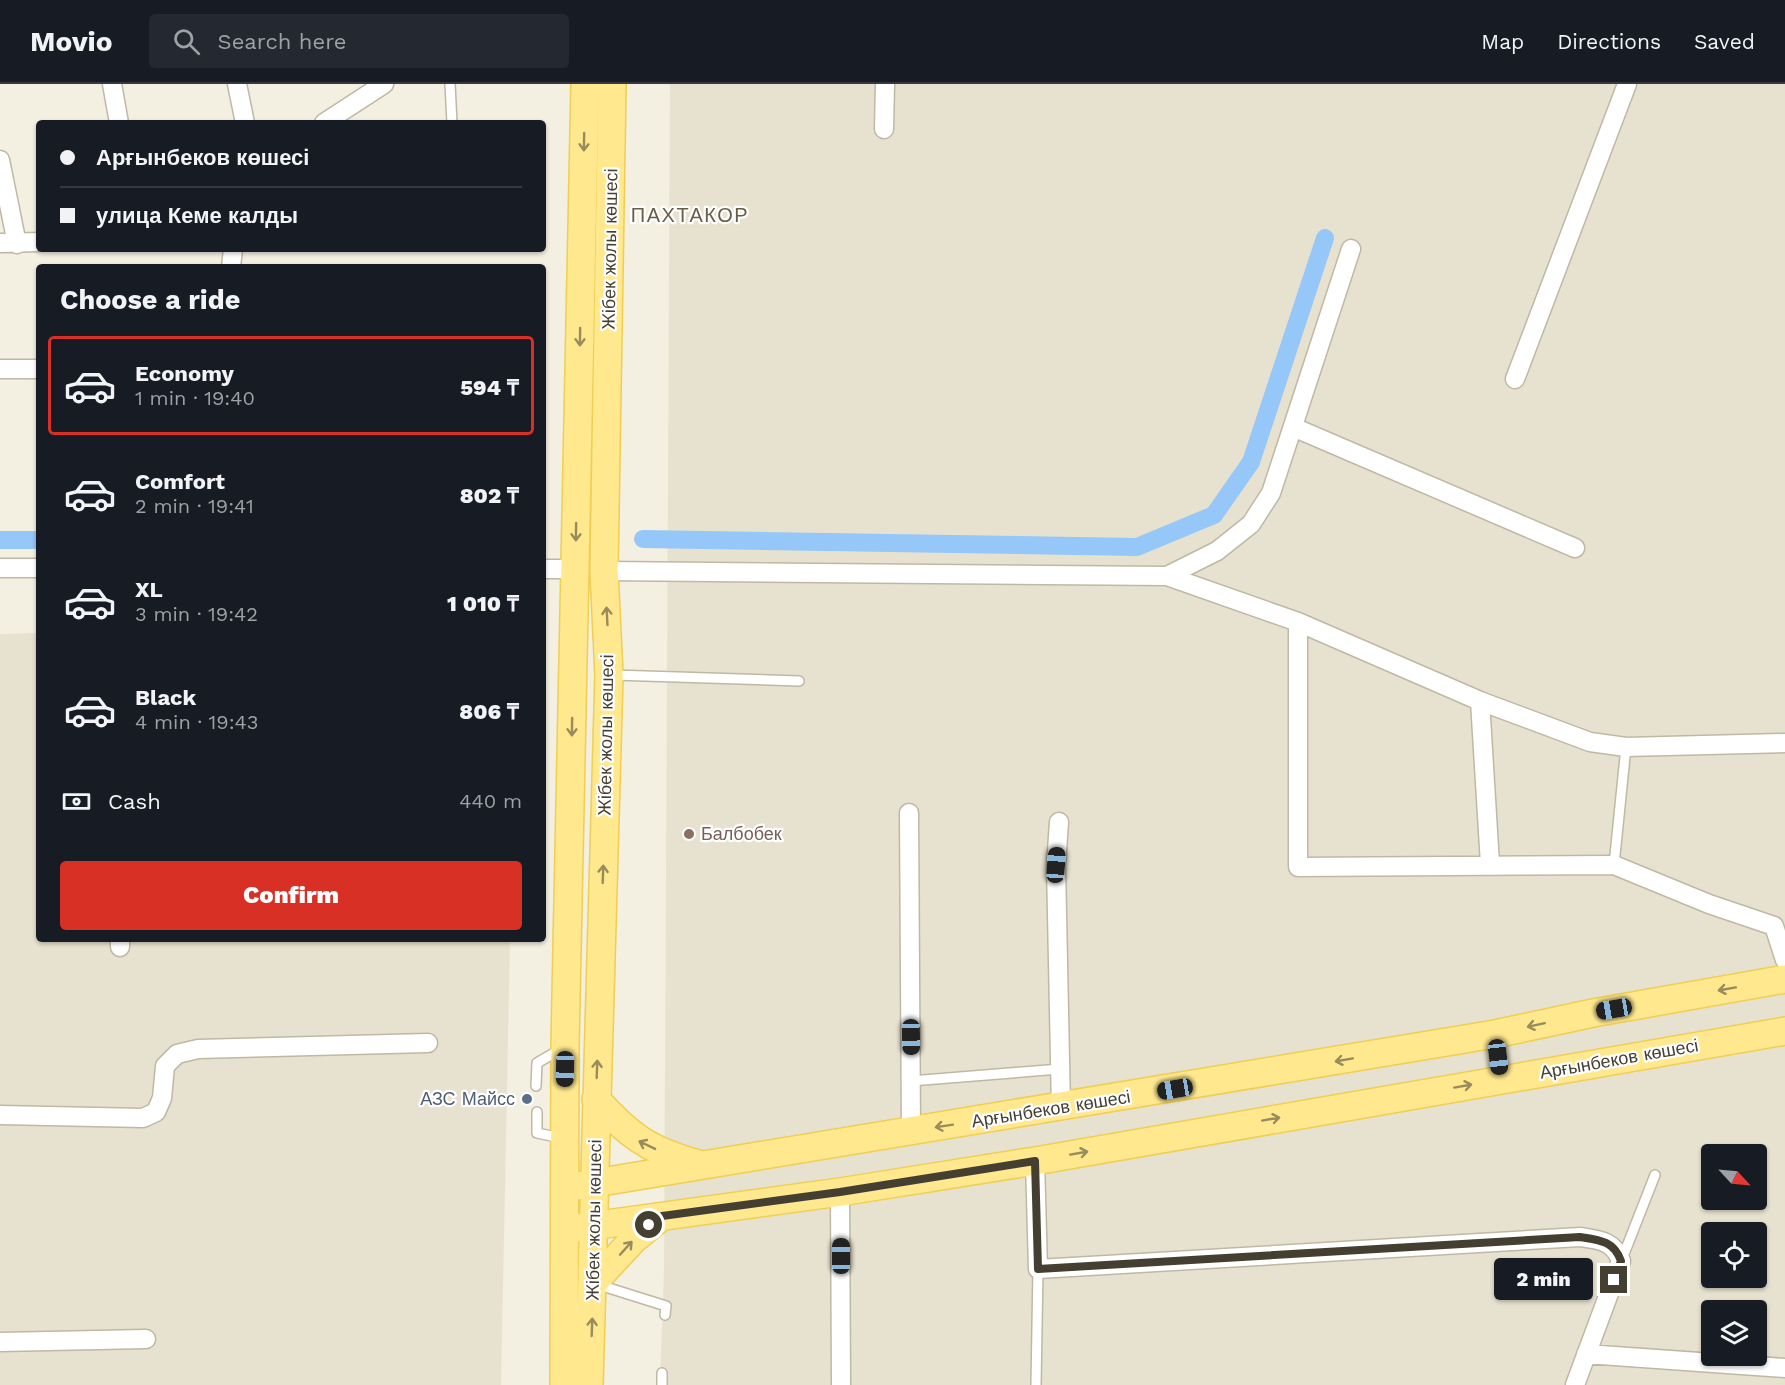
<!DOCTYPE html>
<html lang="en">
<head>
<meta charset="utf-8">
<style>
  body { margin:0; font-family:"Work Sans",sans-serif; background:#242831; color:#f1f3f6; height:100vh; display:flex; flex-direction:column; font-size:22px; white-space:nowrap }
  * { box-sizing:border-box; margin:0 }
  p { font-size:20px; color:#9ea1a6 }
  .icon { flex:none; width:33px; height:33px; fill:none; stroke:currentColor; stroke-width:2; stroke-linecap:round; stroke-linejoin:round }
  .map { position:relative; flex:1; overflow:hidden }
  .details { position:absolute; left:36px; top:180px; width:510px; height:678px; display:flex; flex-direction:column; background:#171b24; border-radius:6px; box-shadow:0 2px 4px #0004 }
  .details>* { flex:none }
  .hud { position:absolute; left:36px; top:36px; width:510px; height:132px; border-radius:6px; box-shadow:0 2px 4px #0004; display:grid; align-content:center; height:132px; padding:0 24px; background:#171b24 }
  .needle { width:39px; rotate:116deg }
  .fabs { position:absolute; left:1701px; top:1060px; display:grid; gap:12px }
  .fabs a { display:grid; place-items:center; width:66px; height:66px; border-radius:6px; background:#171b24; box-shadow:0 2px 4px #0004; font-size:30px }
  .end { position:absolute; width:27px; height:27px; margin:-14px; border:8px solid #453f32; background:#fff; box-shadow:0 0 0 3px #fff }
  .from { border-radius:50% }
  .bubble { position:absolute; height:42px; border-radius:6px; background:#171b24; box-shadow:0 2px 4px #0004; font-size:20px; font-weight:800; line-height:42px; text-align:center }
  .car { position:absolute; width:18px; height:36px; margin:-18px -9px; border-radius:8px; box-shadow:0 0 4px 2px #0007; background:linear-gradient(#222 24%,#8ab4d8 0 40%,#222 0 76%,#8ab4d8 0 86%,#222 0) }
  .hud b { display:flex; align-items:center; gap:21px; height:57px; font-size:22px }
  .hud b+b { border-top:2px solid #363941 }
  .hud i { width:15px; height:15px; background:#f1f3f6 }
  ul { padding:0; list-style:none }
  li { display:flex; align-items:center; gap:18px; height:99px; margin:0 12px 9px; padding:0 12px; border:3px solid transparent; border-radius:6px }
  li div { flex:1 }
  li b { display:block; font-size:22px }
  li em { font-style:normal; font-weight:800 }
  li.selected { border-color:#d93025 }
  li>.icon { width:54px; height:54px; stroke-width:1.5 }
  h2 { padding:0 24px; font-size:27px; line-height:72px }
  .pay { display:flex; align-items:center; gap:15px; height:66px; padding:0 24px; font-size:22px }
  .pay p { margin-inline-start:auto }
  .cta { display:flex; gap:12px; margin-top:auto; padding:12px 24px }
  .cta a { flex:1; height:69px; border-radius:6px; background:#d93025; color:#fff; font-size:24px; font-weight:800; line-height:69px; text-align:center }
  header { display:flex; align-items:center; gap:36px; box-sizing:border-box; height:84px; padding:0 30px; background:#171b24; border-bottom:2px solid #363941 }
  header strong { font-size:28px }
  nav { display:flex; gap:33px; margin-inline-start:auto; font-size:21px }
  .search { width:420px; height:54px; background:#242831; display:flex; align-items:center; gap:15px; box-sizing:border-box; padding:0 21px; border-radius:6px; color:#9ea1a6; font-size:22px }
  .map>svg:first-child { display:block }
  .residential { fill:#e7e2cf; fill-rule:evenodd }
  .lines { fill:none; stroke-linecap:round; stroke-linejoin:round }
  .canal { stroke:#95c7f8; stroke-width:18 }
  .lane-casing { stroke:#bfb8a4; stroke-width:12 }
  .street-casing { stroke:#bfb8a4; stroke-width:21 }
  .primary-casing { stroke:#f0ce52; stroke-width:30 }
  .lane { stroke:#fff; stroke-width:9 }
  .street { stroke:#fff; stroke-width:18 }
  .primary { stroke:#ffe88e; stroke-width:27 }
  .oneway { stroke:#998b5b }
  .route { stroke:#453f32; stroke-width:8 }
  .education-dot { fill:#8d6e63; stroke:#fff; stroke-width:2 }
  .service-dot { fill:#5c6f8a; stroke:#fff; stroke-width:2 }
  .labels { text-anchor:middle; stroke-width:4.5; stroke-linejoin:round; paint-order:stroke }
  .street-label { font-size:18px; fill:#453f32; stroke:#fff }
  .education-label { font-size:18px; fill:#785e54; stroke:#fff; text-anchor:start }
  .service-label { font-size:18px; fill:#4e5e75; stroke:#fff; text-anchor:end }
  .neighbourhood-label { font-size:20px; letter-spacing:1.5px; fill:#685e48; stroke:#fff }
</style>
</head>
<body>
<header>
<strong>Movio</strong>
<div class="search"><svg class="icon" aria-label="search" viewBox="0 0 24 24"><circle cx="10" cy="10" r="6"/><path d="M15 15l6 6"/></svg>Search here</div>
<nav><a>Map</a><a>Directions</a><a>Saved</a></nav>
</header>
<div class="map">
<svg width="1785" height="1301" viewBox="0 0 1785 1301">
  <rect width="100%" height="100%" fill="#f3efe1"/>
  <path class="residential" d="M 670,0 L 1785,0 L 1785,1301 L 660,1301 L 664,1185 ZM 1712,1071 L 1756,1071 L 1756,1116 L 1712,1116 ZM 1712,1149 L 1756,1149 L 1756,1194 L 1712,1194 ZM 1712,1227 L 1756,1227 L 1756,1272 L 1712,1272 Z
    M 39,549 L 39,855 L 510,855 L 501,1301 L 0,1301 L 0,550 Z"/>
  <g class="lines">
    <path class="canal" d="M 643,455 L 1137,463 L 1214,431 L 1251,378 L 1325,154
      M 0,456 L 39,456"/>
    <g class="lane-casing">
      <path id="lane" d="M 450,0 L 452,39
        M 613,591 L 799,597
        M 1614,781 L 1626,663
        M 911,997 L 1060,985
        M 536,1002 L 537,979 L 561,965
        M 537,1028 L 537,1049 L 561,1054
        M 1622,1175 L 1655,1091
        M 596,1200 L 666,1222 L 665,1231
        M 662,1301 L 662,1289
        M 1036,1301 L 1038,1185"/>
    </g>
    <g class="street-casing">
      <path id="street" d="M 112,0 L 119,39
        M 237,0 L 245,39
        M 324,39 L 384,0
        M 884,45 L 885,0
        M 0,76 L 17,160
        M 0,159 L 39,158
        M 231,183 L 233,165
        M 0,285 L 39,285
        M 1515,295 L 1627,0
        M 1293,343 L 1575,464
        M 0,484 L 39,484
        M 543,485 L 575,485
        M 604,487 L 1167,492 L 1217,467 L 1251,440 L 1271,409 L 1351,165
        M 1167,492 L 1298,538 L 1480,617 L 1590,658 L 1626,663 L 1785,659
        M 1298,538 L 1298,783 L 1614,781 L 1709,820 L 1774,842 L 1785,876
        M 1480,617 L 1490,780
        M 909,729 L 911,1047
        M 1059,738 L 1056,781 L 1061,1024
        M 120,863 L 120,855
        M 0,1031 L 143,1034 L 156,1028 L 162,1014 L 165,982 L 177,970 L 198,965 L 428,959
        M 1035,1077 L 1038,1185 L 1580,1153 C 1600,1156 1614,1157 1621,1177 L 1575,1301
        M 840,1108 L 841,1301
        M 0,1258 L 146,1255
        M 1586,1270 L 1785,1284"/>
    </g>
    <g class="primary-casing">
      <path id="primary" d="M 596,1015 C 630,1053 649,1066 698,1080
        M 577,1102 L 1495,950 L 1593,929 L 1785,895
        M 577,1144 L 840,1108 L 1035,1077 L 1785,947
        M 593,1199 L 633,1156 L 661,1133
        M 564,1301 L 565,962 L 585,0
        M 589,1301 L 609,591 L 604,487 L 612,0"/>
    </g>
    <use href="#lane" class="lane"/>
    <use href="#street" class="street"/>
    <use href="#primary" class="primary"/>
  </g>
  <defs><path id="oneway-shaft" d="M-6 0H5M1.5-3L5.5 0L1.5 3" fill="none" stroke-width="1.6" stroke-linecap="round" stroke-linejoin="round" transform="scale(1.5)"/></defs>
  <g class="oneway">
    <use href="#oneway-shaft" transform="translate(584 58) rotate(91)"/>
    <use href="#oneway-shaft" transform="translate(580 253) rotate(91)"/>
    <use href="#oneway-shaft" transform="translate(576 448) rotate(91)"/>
    <use href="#oneway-shaft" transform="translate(607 532) rotate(-93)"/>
    <use href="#oneway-shaft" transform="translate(572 643) rotate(91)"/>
    <use href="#oneway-shaft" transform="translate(603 790) rotate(-88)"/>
    <use href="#oneway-shaft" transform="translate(1727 905) rotate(170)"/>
    <use href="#oneway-shaft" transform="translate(1536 941) rotate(168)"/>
    <use href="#oneway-shaft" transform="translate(1344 976) rotate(170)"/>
    <use href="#oneway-shaft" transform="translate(597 985) rotate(-88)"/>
    <use href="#oneway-shaft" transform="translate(1463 1002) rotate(-10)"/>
    <use href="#oneway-shaft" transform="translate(1271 1035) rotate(-10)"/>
    <use href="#oneway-shaft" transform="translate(944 1042) rotate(171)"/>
    <use href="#oneway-shaft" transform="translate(647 1061) rotate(-154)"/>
    <use href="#oneway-shaft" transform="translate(1079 1069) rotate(-10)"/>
    <use href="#oneway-shaft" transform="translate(626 1164) rotate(-48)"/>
    <use href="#oneway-shaft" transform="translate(592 1243) rotate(-88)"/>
  </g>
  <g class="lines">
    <path class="route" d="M 649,1141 L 662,1132 L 840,1108 L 1035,1077 L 1038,1185 L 1580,1153 C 1600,1156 1614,1157 1621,1177 L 1614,1196"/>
  </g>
  <circle class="education-dot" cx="689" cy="750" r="6"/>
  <circle class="service-dot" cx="527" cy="1015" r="6"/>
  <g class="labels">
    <g class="street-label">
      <text transform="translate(610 165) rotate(-89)" y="6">Жібек жолы көшесі</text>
      <text transform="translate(606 651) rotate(-89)" y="6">Жібек жолы көшесі</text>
      <text transform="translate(1619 975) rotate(-10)" y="6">Арғынбеков көшесі</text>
      <text transform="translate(1051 1025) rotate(-9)" y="6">Арғынбеков көшесі</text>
      <text transform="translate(594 1136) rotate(-89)" y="6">Жібек жолы көшесі</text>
    </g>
    <g class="education-label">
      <text x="701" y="756">Балбобек</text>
    </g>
    <g class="service-label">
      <text x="515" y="1021">АЗС Майсс</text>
    </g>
    <g class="neighbourhood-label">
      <text x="690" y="138">ПАХТАКОР</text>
    </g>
  </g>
</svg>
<div class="fabs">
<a><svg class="needle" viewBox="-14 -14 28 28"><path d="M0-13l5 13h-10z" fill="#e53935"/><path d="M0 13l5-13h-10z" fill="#9ea1a6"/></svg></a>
<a><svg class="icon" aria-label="locate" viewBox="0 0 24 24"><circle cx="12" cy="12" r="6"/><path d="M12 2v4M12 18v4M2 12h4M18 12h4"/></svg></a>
<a><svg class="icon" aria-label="layers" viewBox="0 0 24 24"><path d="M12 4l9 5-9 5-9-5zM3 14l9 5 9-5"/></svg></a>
</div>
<i class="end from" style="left:649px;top:1141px"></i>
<i class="end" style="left:1614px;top:1196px"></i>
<div class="bubble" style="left:1494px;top:1174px;width:99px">2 min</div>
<i class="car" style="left:1056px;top:781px;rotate:4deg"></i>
<i class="car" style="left:1614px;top:925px;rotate:260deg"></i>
<i class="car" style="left:911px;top:953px;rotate:179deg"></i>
<i class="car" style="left:1498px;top:973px;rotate:173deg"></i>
<i class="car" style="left:565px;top:985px;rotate:181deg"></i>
<i class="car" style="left:1175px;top:1005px;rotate:260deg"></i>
<i class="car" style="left:841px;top:1172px;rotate:0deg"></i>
<div class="hud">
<b><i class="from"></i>Арғынбеков көшесі</b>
<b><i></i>улица Кеме калды</b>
</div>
<section class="details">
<h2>Choose a ride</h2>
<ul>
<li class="selected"><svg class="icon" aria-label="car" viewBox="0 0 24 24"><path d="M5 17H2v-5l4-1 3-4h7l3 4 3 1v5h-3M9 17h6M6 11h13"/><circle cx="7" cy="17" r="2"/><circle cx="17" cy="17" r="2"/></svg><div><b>Economy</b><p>1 min · 19:40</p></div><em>594 ₸</em></li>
<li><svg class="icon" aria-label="car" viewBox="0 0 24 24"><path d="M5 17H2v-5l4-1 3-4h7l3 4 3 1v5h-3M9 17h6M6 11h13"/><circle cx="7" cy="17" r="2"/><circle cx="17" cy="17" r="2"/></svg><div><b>Comfort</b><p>2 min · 19:41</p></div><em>802 ₸</em></li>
<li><svg class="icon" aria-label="car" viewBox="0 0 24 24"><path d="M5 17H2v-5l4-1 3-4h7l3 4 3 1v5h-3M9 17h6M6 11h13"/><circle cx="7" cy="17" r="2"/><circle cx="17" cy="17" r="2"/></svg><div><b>XL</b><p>3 min · 19:42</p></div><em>1 010 ₸</em></li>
<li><svg class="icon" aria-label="car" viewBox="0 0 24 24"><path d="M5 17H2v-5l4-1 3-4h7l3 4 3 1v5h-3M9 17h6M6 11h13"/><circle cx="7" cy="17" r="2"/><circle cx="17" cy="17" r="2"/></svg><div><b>Black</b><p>4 min · 19:43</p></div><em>806 ₸</em></li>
</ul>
<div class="pay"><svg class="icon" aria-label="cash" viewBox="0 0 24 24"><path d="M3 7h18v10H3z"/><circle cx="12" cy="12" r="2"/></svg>Cash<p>440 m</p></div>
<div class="cta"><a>Confirm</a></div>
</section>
</div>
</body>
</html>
